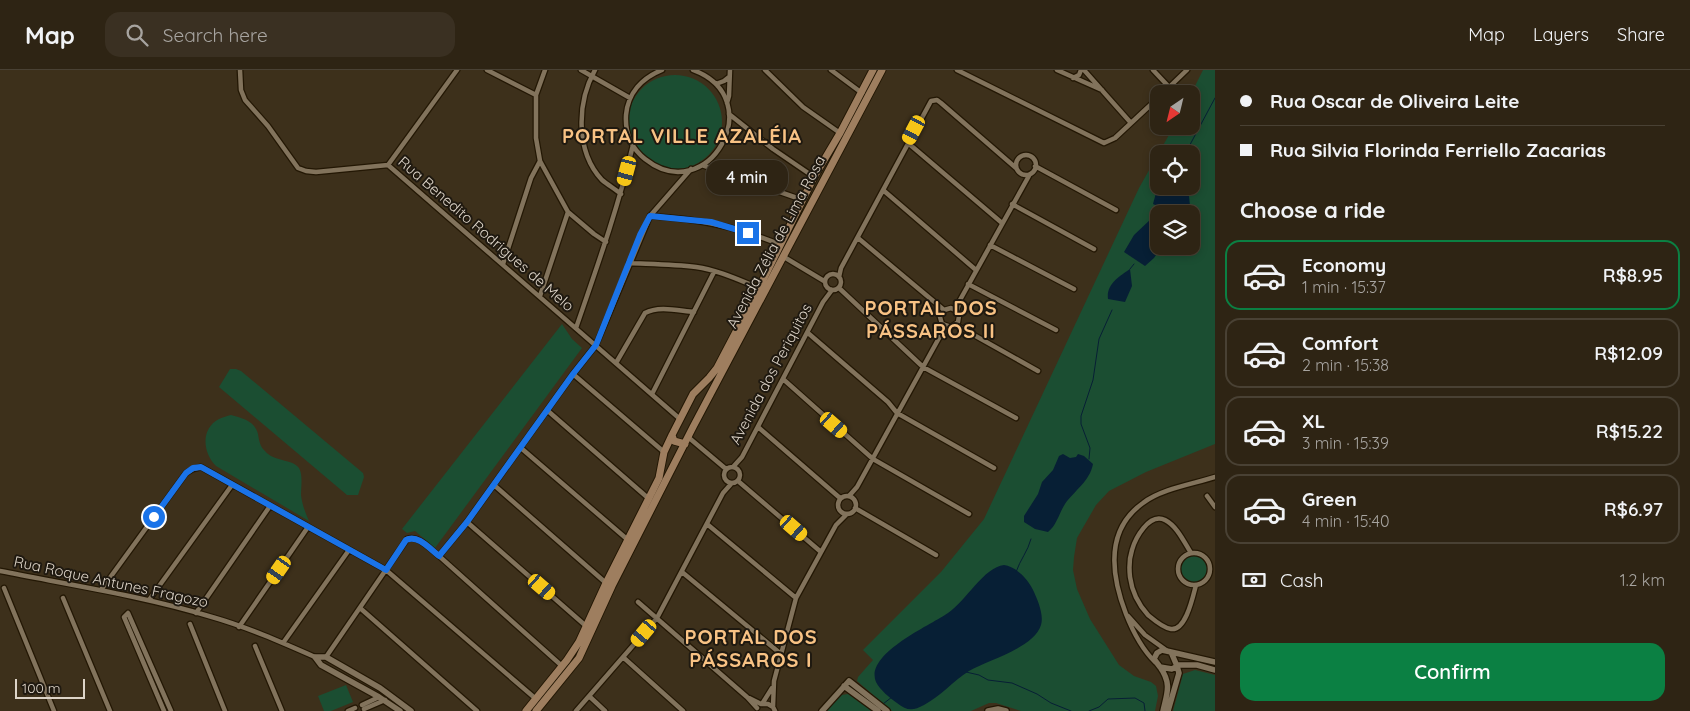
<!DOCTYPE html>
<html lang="en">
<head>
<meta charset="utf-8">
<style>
  body { margin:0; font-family:Quicksand,sans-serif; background:#3a3022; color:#f1f3f6; height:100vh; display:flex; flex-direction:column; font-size:19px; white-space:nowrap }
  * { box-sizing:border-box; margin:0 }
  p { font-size:16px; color:#a7a4a0 }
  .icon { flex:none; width:28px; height:28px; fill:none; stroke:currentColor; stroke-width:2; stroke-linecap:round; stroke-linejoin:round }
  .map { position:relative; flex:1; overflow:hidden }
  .details { display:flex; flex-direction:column; background:#2e2414; width:475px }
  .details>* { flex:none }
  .hud { display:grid; align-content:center; height:110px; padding:0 25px; background:#2e2414 }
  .needle { width:32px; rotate:215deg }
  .buttons { position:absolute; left:1150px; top:15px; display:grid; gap:10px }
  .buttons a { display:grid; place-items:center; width:50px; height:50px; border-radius:10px; background:#2e2414; box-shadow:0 2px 8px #0003,0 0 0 1px #494134; font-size:25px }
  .scale { position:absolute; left:15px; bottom:12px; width:70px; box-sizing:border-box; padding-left:5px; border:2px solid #ddd4c8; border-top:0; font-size:14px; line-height:18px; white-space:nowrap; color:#ddd4c8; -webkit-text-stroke:4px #1f1910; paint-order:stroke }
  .end { position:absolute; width:22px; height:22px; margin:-11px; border:6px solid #1a73e8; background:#fff; box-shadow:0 0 0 2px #fff }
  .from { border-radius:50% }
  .bubble { position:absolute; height:35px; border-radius:15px; background:#2e2414; box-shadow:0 2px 8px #0003,0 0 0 1px #494134; font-size:16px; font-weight:600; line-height:35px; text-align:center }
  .car { position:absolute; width:15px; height:30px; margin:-15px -8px; border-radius:6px; box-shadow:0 0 4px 1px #0007; background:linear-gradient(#f5c518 24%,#345 0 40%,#f5c518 0 76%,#345 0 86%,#f5c518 0) }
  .hud b { display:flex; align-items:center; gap:18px; height:48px; font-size:19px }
  .hud b+b { border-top:1px solid #494134 }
  .hud i { width:12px; height:12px; background:#f1f3f6 }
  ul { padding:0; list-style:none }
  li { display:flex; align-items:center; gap:15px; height:70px; margin:0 10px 8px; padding:0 15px; border:2px solid #494134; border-radius:15px }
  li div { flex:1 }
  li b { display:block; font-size:19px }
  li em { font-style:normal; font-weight:600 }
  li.on { border-color:#0b8043 }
  li>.icon { width:45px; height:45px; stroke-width:1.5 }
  h2 { padding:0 25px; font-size:22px; line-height:60px }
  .pay { display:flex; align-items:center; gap:12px; height:55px; padding:0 25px; font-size:19px }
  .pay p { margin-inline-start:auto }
  .button { display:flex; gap:10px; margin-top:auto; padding:10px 25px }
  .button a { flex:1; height:58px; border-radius:15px; background:#0b8043; color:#fff; font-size:20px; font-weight:600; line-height:58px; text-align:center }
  header { display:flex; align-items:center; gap:30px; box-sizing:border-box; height:70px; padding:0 25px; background:#2e2414; border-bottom:1px solid #494134 }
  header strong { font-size:24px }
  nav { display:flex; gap:28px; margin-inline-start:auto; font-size:18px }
  .search { width:350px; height:45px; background:#3a3022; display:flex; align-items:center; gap:12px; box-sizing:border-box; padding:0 18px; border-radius:15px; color:#a7a4a0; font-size:19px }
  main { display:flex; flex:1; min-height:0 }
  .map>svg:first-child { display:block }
  .green { fill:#1b4e32; fill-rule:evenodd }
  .water { fill:#071f35 }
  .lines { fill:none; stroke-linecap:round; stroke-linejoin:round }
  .stream { stroke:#071f35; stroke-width:1 }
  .minor-casing { stroke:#231704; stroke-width:7 }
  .tertiary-casing { stroke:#231704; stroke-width:8 }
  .secondary-casing { stroke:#231704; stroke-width:9 }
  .minor { stroke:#82735c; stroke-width:4.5 }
  .tertiary { stroke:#82735c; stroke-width:5.5 }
  .secondary { stroke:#9e7e5f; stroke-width:7 }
  .route { stroke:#1a73e8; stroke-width:6 }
  .labels { text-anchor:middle; stroke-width:4; stroke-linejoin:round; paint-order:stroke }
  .street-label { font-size:15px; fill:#ddd4c8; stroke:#1f1910 }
  .district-label { font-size:20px; font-weight:bold; letter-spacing:1px; fill:#f8c284; stroke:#1f1910 }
</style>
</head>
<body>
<header>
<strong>Map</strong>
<div class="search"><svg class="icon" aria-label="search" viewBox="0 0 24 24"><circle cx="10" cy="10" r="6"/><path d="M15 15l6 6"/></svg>Search here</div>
<nav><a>Map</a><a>Layers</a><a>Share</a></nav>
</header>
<main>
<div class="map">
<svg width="1215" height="641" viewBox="0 0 1215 641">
  <rect width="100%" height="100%" fill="#3d301b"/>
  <path class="green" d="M 1203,0 L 1215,0 L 1215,374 L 1146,402 L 1109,421 L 1096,435 L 1077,468 L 1074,487 L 1073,500 L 1077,519 L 1090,549 L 1119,595 L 1134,606 L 1151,612 L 1156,616 L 1158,626 L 1155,641 L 1021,641 L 996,633 L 989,633 L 971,641 L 892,641 L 857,611 L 858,607 L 873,590 L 863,580 L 941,502 L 984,449 L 1139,118 L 1174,56 L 1191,56 L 1191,24 ZM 1159,84 L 1191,84 L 1191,116 L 1159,116 ZM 1159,144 L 1191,144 L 1191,176 L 1159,176 Z
    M628 52a47 47 0 1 1 94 0a47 47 0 1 1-94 0Z
    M 562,254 L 572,269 L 582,278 L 435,478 L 415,461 L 407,463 L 402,459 Z
    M 230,299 L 236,299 L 241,301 L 363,403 L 364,407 L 358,425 L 347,425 L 219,317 Z
    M 231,345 C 242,348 255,351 258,364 C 259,370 260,377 265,381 C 274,392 293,389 299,398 C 303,405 301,417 301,425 C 302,434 305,442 309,451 L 216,396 C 203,383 200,359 219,349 C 223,347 227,346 231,345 Z
    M1179 499a14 14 0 1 1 28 0a14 14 0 1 1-28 0Z
    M 1195,600 L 1215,605 L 1215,641 L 1173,641 L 1183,604 Z
    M 346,615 L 353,632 L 331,641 L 324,641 L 318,626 Z
    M 848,624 L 872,641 L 826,641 L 842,625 Z"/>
  <path class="water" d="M 1160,116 L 1188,116 L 1190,136 L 1187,144 L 1175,144 L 1153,134 L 1156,123 Z
    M 1152,148 L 1159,149 L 1159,176 L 1162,176 L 1154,188 L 1145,196 L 1124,182 L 1134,165 Z
    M 1130,199 L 1132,216 L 1125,232 L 1108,229 C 1106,214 1120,206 1130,199 Z
    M 1063,384 L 1070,388 L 1076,387 L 1078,384 L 1084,386 L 1093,394 C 1090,411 1074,421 1065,434 C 1059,443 1057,455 1048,462 L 1035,459 L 1024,452 L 1024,446 L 1038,424 L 1042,412 L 1053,400 L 1059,386 Z
    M 1004,495 C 1017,497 1029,510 1034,522 C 1038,531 1044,545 1041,555 C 1034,578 988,590 969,601 C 953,611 941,626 924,635 C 913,641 907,641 897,633 C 890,628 880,620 876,612 C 864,584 931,555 948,543 C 966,531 984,497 1004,495 Z"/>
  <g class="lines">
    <path class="stream" d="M 1185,84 L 1215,28
      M 1165,144 L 1167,140
      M 1130,199 L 1134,194
      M 1089,389 L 1090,378 L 1081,354 L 1081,346 L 1093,310 L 1099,269 L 1112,240
      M 1016,502 C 1020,490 1028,481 1031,469
      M 966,602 L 979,605 L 988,610 L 1012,613 L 1037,624 L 1051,633 L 1071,641
      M 883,634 L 892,627
      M 1089,641 L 1099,637 L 1108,629 L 1135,628 L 1144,633 L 1145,641"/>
    <g class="minor-casing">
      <path id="minor" d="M 240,0 L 241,20 L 245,30 L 268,56 L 298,98 L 306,101 L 316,102 L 388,95 L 680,349
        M 487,0 L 536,25
        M 545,0 L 536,25 L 536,68 L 540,91 L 568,142 L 594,164 L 606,172
        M 581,0 L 630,28
        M 595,0 C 577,32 575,81 602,110 C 608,115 615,119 621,124
        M 662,0 C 642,8 628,23 626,45 C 625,62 631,78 645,89 C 708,139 771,29 693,0
        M 765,0 L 803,37 L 840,63
        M 831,0 L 862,23
        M 957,0 L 1104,73 L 1115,68 L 1159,27
        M 1057,0 L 1102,20
        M 1084,0 L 1131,53
        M 1153,0 L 1169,17
        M 1073,8 L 1079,5 L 1081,0
        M 716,14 L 724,11 L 729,7
        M 1162,24 L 1187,0
        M 727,33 L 729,26 L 730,0
        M 729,44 L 773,79 L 814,107
        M 908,73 L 1002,153
        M1016 95a10 10 0 1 1 20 0a10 10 0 1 1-20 0Z
        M 388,95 L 457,0
        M 702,95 L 803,130
        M 1035,96 L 1116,140
        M 883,120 L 976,200
        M 1012,134 L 1094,179
        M 650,146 C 699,149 735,156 781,175
        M 858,168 L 944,240
        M 990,175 L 1074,219
        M 784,187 L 824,211
        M 629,193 C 651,194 674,194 696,197 C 718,200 739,210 759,218
        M 503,194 L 531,108 L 540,91
        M825 212a8 8 0 1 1 16 0a8 8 0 1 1-16 0Z
        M 839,207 L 841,198 L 931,31 L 937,30 L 941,33 L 1016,98
        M 968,214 L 1056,260
        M 839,218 L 923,297 L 1016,348
        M 540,226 L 568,142
        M 957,241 L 951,238 L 944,240 L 940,247 L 942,254 L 951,257 L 958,252 L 959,246 L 957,241 L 960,230 L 1030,104
        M 956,255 L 1038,301
        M 576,258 C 597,197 618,138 633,75
        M 808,263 L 888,332 L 897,343 L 994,398
        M 616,293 L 645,243 C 659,235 680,241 694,242
        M 573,304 L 664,382
        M 783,309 L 873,389 L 969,444
        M 652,324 L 714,202
        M 548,341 L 648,428
        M 758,357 L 840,428
        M 688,367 L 726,399
        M 521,378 L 628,470
        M724 405a8 8 0 1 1 16 0a8 8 0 1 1-16 0Z
        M 733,397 L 742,387 L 823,232 L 832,220
        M 738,411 L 821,482
        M 494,415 L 606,513
        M 849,426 L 857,417 L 939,268 L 948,257
        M 1207,426 L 1215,437
        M838 435a9 9 0 1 1 18 0a9 9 0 1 1-18 0Z
        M 855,438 L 936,485
        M 467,452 L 586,556
        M 707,454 L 796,528
        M1178 499a16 16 0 1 1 32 0a16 16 0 1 1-32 0Z
        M 1191,483 C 1184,472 1177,456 1165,450 C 1149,442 1135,469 1132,480 C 1129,489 1129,498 1130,507 C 1132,522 1138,534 1148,545 C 1154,550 1163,558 1171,559 C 1186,561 1193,526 1196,515
        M 439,486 L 562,596
        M 0,501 C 71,515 143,526 212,547 C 247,557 281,572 315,587
        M 682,502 L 781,584
        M 4,518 L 54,641
        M 101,520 L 186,403 L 193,399 L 201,397 L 386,500 L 536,629
        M 63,528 L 110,641
        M 149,530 L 232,415
        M 638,532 L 747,627 L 757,638
        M 360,538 L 477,641
        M 196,543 L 270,436
        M 1128,546 L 1145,565 L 1166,580
        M 190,554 L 225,641
        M 239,557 L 308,457
        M 283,573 L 349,480
        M 255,576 L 282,641
        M 326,587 L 407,469 C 419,465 430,479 439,486 L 467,452 L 573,304 L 596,275 L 650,146 L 691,99
        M 624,588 L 683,641
        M 1155,592 C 1141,578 1133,562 1126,544 C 1111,505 1105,460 1143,433 C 1161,419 1193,414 1215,407
        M 589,626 L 605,641
        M 749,628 L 761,634 L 768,634 L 773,637 L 775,641
        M 762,634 L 772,618
        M 362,635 L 379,627
        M 773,637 L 774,611 L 796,528 L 836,455 L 847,444
        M 364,639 L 385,630
        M 164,641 L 124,547 L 128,543 L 171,641
        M 348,641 L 355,638
        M 576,641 L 657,548 L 723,423 L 731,414"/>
    </g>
    <g class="tertiary-casing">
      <path id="tertiary" d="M 1162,580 L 1171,582 L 1177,596 L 1172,599 L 1160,597 L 1154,589 L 1157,583 Z
        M 1171,582 L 1215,592
        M 1178,595 L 1197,595 L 1215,600
        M 1160,597 C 1172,614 1167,623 1163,641
        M 844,616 L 878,641
        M 400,641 L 379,627 L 321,595 L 315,587 L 326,587 L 380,618 L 411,641
        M 822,641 L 849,611 L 887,641
        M 988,641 L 998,639 L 1006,641
        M 1168,641 L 1179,603 L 1177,596"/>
    </g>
    <g class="secondary-casing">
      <path id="secondary" d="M 672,365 L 674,371 L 685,374
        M 526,641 L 567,590 L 579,572 L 606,513 L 659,408 L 664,382 L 672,365 L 693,324 L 709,308 L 717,298 L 759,218 L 814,107 L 840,63 L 873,0
        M 536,641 L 579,588 L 612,516 L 693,357 L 882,0"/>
    </g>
    <use href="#minor" class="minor"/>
    <use href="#tertiary" class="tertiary"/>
    <use href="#secondary" class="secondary"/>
  </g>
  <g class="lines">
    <path class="route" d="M 154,447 L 186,403 L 193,398 L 201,397 L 386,500 L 406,470 C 418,464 430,479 439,486 L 467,452 L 573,304 L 596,275 L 640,165 L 650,146 L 711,152 L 748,163"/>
  </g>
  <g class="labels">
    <g class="street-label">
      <text transform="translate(486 164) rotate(41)" y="5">Rua Benedito Rodrigues de Melo</text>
      <text transform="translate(776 172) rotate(-62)" y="5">Avenida Zélia de Lima Rosa</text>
      <text transform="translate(771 304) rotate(-62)" y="5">Avenida dos Periquitos</text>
      <text transform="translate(111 512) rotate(12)" y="5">Rua Roque Antunes Fragozo</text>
    </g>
    <g class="district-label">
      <text x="682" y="73">PORTAL VILLE AZALÉIA</text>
      <text x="931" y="245">PORTAL DOS<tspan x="931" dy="23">PÁSSAROS II</tspan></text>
      <text x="751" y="574">PORTAL DOS<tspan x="751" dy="23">PÁSSAROS I</tspan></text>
    </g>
  </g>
</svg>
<div class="buttons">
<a><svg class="needle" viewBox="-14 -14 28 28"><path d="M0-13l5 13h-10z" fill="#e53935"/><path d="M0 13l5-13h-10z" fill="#a7a4a0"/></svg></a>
<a><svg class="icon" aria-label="locate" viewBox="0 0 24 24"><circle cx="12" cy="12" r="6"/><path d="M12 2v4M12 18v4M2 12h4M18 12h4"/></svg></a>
<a><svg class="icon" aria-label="layers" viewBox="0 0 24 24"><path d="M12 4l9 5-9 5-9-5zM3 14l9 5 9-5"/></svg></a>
</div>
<div class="scale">100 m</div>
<i class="end from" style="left:154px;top:447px"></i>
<i class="end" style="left:748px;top:163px"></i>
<div class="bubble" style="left:706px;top:90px;width:82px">4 min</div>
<i class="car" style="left:914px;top:60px;rotate:208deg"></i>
<i class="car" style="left:627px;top:101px;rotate:195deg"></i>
<i class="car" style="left:834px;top:355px;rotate:131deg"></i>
<i class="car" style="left:794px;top:458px;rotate:131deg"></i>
<i class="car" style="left:279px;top:500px;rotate:215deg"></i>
<i class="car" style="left:542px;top:517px;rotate:131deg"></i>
<i class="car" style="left:644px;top:563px;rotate:220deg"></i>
</div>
<section class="details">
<div class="hud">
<b><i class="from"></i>Rua Oscar de Oliveira Leite</b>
<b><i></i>Rua Silvia Florinda Ferriello Zacarias</b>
</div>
<h2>Choose a ride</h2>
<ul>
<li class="on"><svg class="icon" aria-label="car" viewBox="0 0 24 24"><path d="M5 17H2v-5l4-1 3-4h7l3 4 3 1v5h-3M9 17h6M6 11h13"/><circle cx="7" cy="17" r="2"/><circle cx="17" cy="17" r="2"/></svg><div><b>Economy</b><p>1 min · 15:37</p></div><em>R$8.95</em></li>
<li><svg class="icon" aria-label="car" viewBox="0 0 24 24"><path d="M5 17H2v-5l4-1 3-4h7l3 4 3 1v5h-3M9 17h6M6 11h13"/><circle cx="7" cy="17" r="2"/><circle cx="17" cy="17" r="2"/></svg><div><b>Comfort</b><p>2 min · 15:38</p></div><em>R$12.09</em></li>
<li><svg class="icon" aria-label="car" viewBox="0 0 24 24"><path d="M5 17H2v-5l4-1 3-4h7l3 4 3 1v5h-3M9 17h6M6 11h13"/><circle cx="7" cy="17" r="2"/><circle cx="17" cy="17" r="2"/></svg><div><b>XL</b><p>3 min · 15:39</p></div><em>R$15.22</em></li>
<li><svg class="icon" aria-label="car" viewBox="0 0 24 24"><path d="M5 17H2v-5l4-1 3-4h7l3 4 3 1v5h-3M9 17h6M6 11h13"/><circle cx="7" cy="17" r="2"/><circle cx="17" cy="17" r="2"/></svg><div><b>Green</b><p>4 min · 15:40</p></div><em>R$6.97</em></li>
</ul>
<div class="pay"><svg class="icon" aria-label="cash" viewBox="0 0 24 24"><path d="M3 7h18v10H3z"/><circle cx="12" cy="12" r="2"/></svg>Cash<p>1.2 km</p></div>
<div class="button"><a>Confirm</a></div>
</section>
</main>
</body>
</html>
